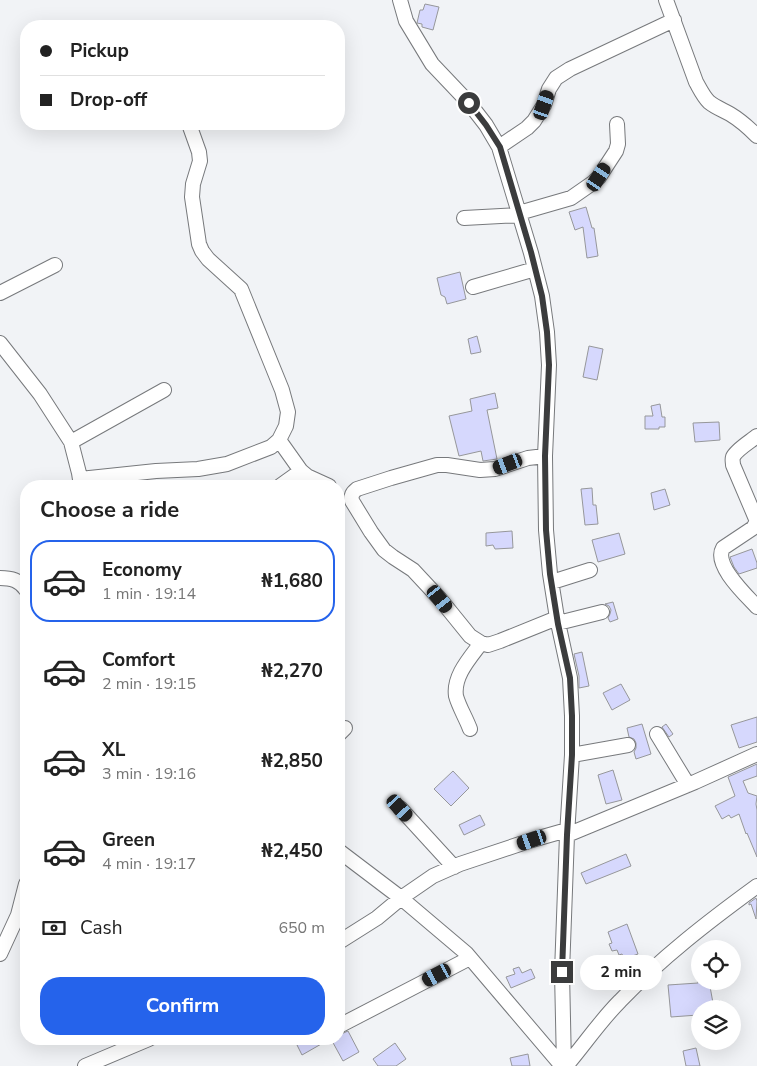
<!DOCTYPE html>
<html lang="en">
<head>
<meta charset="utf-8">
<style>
  body { margin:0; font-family:"Nunito Sans",sans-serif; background:#f2f2f2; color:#222; height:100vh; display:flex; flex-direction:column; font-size:19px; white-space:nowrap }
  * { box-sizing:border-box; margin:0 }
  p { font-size:16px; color:#767676 }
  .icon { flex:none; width:28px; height:28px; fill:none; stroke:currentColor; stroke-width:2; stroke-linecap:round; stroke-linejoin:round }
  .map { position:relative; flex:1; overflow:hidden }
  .details { position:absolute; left:20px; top:480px; width:325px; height:565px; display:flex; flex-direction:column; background:#fff; border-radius:20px; box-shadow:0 5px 20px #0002 }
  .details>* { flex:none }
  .banner { position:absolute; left:20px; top:20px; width:325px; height:110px; border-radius:20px; box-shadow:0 5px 20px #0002; display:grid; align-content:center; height:110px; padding:0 20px; background:#fff }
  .buttons { position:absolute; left:691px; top:940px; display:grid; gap:10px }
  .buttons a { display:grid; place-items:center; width:50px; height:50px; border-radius:50%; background:#fff; box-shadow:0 5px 20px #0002; font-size:25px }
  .end { position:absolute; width:22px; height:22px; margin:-11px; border:6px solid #3b3c3d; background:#fff; box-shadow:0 0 0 2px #fff }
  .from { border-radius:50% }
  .bubble { position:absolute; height:35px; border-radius:18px; background:#fff; box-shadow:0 5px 20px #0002; font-size:16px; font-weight:700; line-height:35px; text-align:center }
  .car { position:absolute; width:15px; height:30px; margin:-15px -8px; border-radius:6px; box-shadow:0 0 4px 1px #0007; background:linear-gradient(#222 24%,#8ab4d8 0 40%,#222 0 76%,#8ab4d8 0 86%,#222 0) }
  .banner b { display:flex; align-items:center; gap:18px; height:48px; font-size:19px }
  .banner b+b { border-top:1px solid #e0e0e0 }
  .banner i { width:12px; height:12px; background:#222 }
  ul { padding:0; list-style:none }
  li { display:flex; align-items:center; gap:15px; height:82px; margin:0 10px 8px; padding:0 10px; border:2px solid transparent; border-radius:20px }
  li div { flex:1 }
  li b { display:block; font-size:19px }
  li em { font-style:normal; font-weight:700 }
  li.selected { border-color:#2563eb }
  li>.icon { width:45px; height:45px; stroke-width:1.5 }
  h2 { padding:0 20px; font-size:22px; line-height:60px }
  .pay { display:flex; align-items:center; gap:12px; height:55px; padding:0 20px; font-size:19px }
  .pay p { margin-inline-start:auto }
  .action { display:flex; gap:10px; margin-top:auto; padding:10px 20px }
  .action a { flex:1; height:58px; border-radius:20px; background:#2563eb; color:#fff; font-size:20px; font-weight:700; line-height:58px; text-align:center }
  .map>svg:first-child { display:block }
  .building { fill:#d6d8fd; stroke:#96979a }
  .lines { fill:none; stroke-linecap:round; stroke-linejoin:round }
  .minor-casing { stroke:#77797c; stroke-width:16 }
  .minor { stroke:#fff; stroke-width:14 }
  .route { stroke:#3b3c3d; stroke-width:6 }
</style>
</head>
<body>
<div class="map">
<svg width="757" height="1066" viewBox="0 0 757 1066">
  <rect width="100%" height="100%" fill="#f1f3f6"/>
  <path class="building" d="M 425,4 L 439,7 L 433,30 L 422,27 L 422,24 L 417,23 L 420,10 L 423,10 Z
    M 586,207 L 592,228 L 594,228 L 598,256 L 587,258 L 583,227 L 575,230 L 569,212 Z
    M 460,272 L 466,299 L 447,304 L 445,297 L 441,295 L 437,278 Z
    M 477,336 L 481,352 L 471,354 L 468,339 Z
    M 589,346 L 603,349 L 597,380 L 583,377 Z
    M 495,393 L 498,408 L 487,410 L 497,459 L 483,461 L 481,451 L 459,456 L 449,416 L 472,411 L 470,399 Z
    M 660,404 L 662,417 L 665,417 L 665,427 L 659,427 L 659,429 L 645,429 L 645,416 L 653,416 L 651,406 Z
    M 719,422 L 720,440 L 695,442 L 693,423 Z
    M 592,488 L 593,505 L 596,505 L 598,524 L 585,525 L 581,489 Z
    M 665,489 L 670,505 L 654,510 L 651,493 Z
    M 512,531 L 513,548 L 495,549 L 493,545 L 486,546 L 486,533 Z
    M 619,533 L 625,554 L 598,562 L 592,540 Z
    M 752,549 L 757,563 L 757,568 L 739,574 L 734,567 L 730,557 Z
    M 613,602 L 618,619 L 610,622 L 608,618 L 610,614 L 611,610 L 609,606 L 605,604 Z
    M 582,652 L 589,686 L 579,688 L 579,676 L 574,654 Z
    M 621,684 L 630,700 L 612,710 L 603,693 Z
    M 757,717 L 757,742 L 739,748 L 731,725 Z
    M 642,724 L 651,754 L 636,759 L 634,752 L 636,748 L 636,743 L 634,739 L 629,737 L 627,728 Z
    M 666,724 L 673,734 L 669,737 L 662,727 Z
    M 757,764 L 757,776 L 743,781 L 748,793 L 757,796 L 756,804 L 757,810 L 757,857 L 747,833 L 746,834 L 739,814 L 731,818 L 729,815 L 722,819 L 715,806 L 735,796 L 728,777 Z
    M 613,770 L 622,800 L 606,804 L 598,775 Z
    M 453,771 L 469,788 L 451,806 L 434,789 Z
    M 480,815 L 485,825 L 464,835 L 459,825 Z
    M 626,854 L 631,866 L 586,884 L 581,873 Z
    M 756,898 L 757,901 L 756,919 L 751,904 L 749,905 L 749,903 Z
    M 627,924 L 638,954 L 624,959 L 622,954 L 619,955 L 617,950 L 612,951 L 609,944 L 612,943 L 608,932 Z
    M 519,967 L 522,973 L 531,969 L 535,978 L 511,988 L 506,977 L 515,974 L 513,969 Z
    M 698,981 L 709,981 L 713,1003 L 720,1001 L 722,1009 L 698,1009 L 698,1015 L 671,1017 L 668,985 L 698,983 Z
    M 348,1031 L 359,1052 L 343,1061 L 331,1039 L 339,1039 L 339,1035 Z
    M 308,1039 L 330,1039 L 302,1055 L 297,1045 Z
    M 395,1043 L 406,1059 L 396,1066 L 378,1066 L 373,1059 Z
    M 696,1048 L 700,1066 L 686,1066 L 683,1051 Z
    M 528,1054 L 530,1066 L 512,1066 L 510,1058 Z"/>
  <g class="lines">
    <g class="minor-casing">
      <path id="minor" d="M 400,0 L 406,21 L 432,64 L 469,103 L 486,125 L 499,147 L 531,253 L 542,296 L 547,332 L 549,365 L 545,456 L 546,530 L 550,574 L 557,618 L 570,678 L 572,716 L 572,755 L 567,835 L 562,972 L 564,1066
        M 666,0 L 696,82 C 700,89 703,96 709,102 C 715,107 723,110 730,114 C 740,120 749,128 757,136
        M 499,147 L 527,128 L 534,121 L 544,105 L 549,89 L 556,78 L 570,69 L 674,20
        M 519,213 L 571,198 L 594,182 L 599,177 L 616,151 L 618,144 L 617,124
        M 464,218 L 520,215
        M 473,287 L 535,269
        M 0,293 L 55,265
        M 0,343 L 40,394 L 71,442 L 79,473 L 81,486
        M 757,436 C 751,441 736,450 733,457 C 732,460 733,462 733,465 L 756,519 L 756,523 L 753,528 L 723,548 C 713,565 746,595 757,607
        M 279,440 L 301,471 L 307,476 L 329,486
        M 71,442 L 164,390
        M 545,456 L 528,458 L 495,469 L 480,470 L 447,465 L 437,465 L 391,478 L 357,489 C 352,493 351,495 352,501 L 371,532 L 384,550 L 393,557 L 413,570 L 440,599 L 470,636 L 481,643 L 488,645 L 500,641 L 557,618
        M 80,479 L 156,471 L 198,469 L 227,464 L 271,447 L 279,440 L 286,426 L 288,412 L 282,390 L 241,289 L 208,259 L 202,251 L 199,244 L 192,197 L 193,184 L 200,161 L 199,152 L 189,124
        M 280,486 L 301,471
        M 0,578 C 11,578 20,580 26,590
        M 552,582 L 590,570
        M 558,623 L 602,612
        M 470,729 C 466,718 459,707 456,696 C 453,676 470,658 481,643
        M 339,734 L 345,728
        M 657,734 L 688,785
        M 572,755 L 628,745
        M 400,808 L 454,867
        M 567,835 L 695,782 L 757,754
        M 339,851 L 401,898 L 466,953 L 562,1066
        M 339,942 L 377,918 L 401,898 L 433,876 L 460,864 L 532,840 L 567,830
        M 0,954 L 18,915 L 26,884
        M 339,1026 L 470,958
        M 85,1066 L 149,1039
        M 566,1066 C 584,1045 600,1021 620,1001 C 661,958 709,921 757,886"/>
    </g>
    <use href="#minor" class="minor"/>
  </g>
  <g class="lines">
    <path class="route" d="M 469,103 L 486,125 L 500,147 L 531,252 L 542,296 L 547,332 L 549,365 L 545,456 L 546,530 L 550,574 L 558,624 L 570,678 L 572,716 L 572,755 L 567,835 L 562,972"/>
  </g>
</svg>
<div class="buttons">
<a><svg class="icon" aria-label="locate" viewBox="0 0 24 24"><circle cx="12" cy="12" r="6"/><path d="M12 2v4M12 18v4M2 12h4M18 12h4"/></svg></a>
<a><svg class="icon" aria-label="layers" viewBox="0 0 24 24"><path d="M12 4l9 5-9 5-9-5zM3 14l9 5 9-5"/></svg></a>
</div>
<i class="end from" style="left:469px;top:103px"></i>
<i class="end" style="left:562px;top:972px"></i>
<div class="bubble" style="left:580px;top:955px;width:82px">2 min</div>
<i class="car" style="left:544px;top:105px;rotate:19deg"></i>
<i class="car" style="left:599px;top:177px;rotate:33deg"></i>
<i class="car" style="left:508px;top:464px;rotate:249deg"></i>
<i class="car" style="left:440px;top:599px;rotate:141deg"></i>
<i class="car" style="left:400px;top:808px;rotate:138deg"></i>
<i class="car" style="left:532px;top:840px;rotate:251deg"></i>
<i class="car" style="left:437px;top:975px;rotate:242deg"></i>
<div class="banner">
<b><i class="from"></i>Pickup</b>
<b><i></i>Drop-off</b>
</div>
<section class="details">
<h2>Choose a ride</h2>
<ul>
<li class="selected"><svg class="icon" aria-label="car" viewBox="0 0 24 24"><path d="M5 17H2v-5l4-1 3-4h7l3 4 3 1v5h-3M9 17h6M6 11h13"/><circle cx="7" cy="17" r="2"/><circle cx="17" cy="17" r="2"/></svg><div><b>Economy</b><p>1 min · 19:14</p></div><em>₦1,680</em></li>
<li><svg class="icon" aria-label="car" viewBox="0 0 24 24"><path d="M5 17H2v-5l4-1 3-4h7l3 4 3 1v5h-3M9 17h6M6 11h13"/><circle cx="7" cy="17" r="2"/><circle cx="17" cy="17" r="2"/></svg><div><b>Comfort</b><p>2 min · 19:15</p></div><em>₦2,270</em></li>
<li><svg class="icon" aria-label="car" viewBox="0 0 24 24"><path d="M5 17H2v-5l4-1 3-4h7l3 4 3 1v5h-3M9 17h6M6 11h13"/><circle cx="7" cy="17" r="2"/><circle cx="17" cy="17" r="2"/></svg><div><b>XL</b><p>3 min · 19:16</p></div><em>₦2,850</em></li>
<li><svg class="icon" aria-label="car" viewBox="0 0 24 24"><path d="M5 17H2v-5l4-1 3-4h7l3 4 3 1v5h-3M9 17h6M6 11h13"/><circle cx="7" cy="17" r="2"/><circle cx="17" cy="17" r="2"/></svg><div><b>Green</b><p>4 min · 19:17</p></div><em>₦2,450</em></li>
</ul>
<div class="pay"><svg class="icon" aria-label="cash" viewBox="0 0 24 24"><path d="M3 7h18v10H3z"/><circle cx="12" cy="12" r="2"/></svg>Cash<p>650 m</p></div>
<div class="action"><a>Confirm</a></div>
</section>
</div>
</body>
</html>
